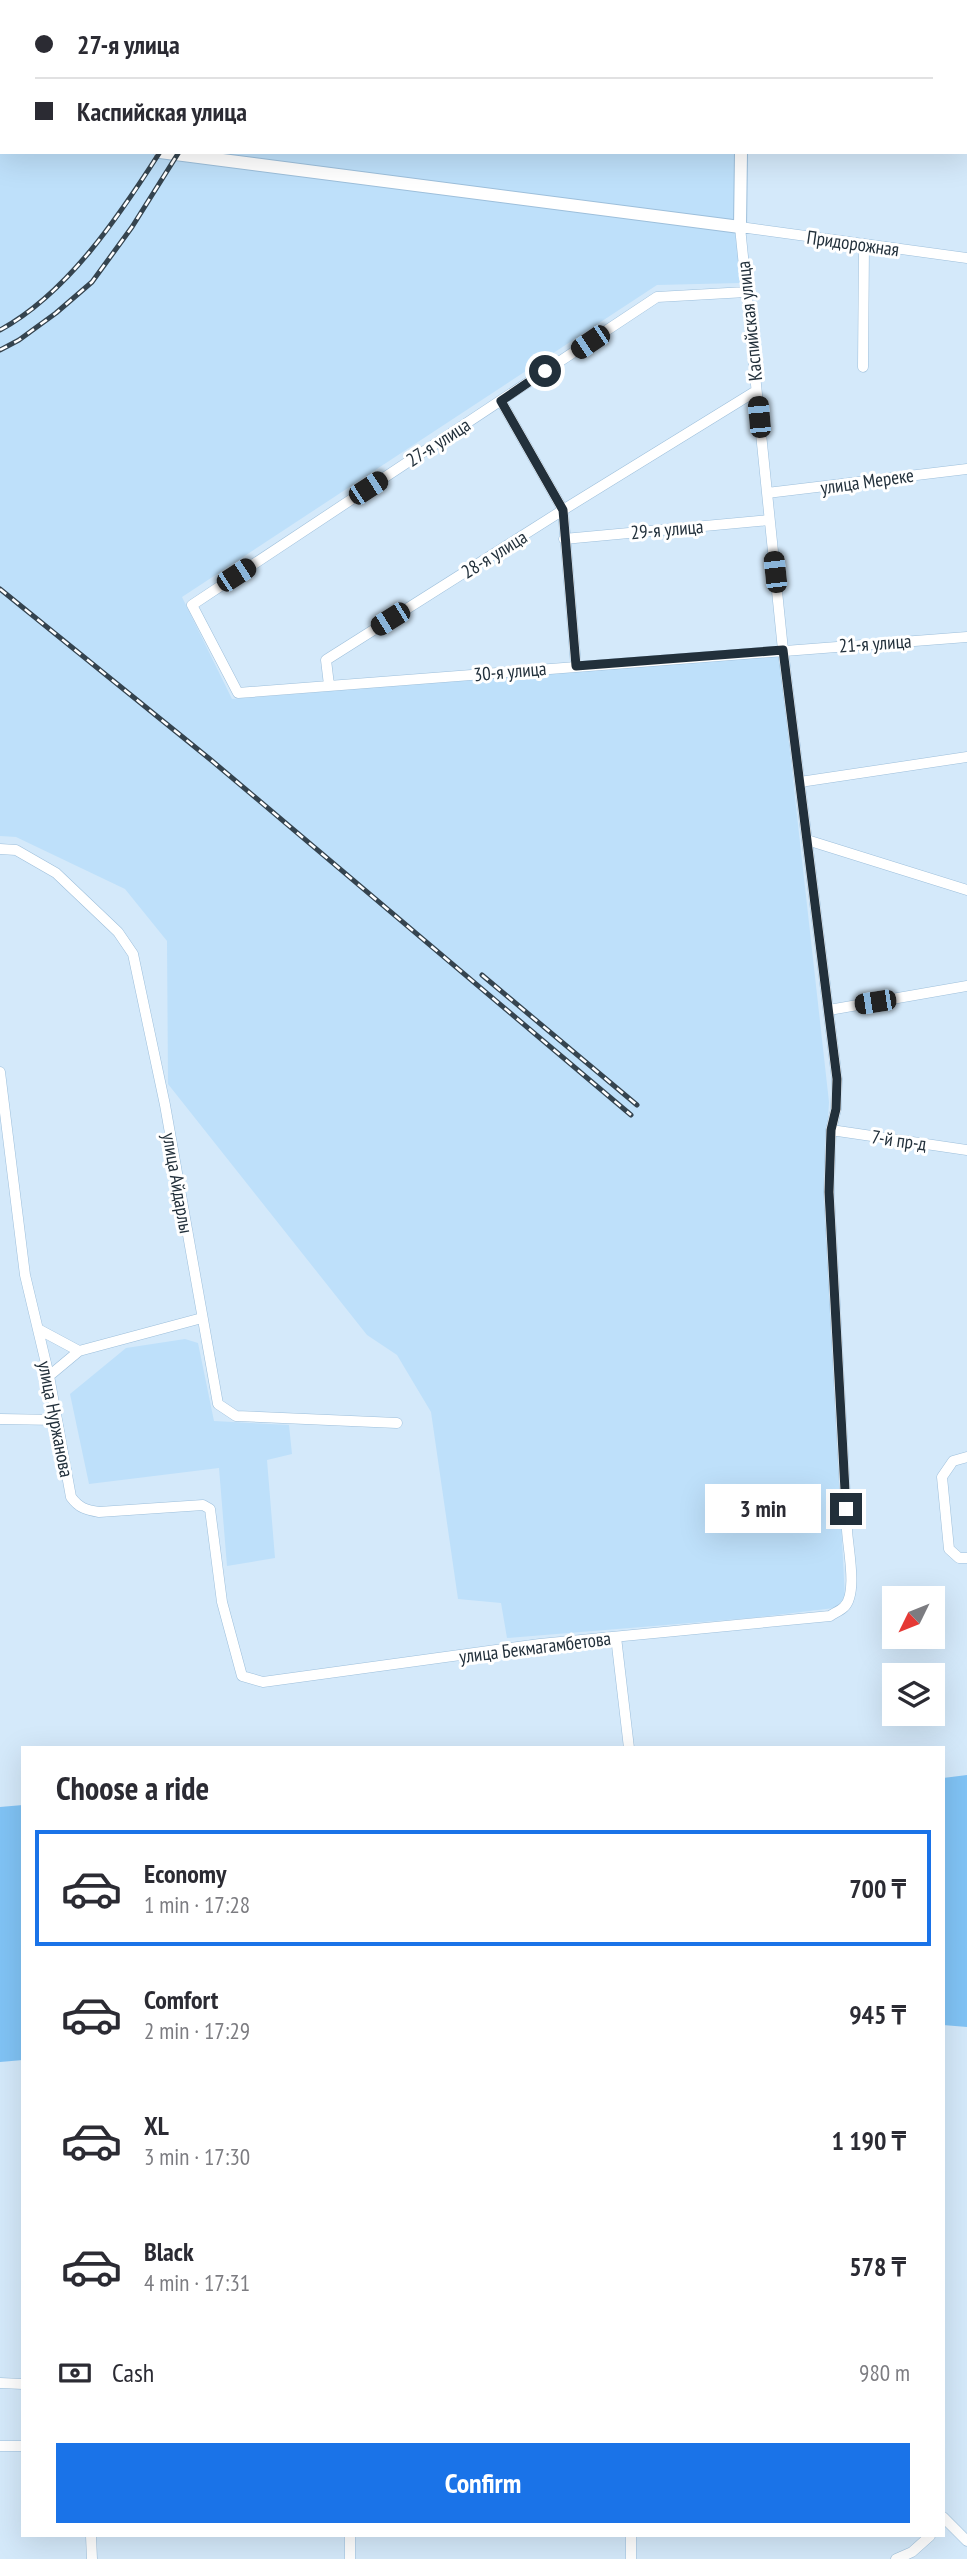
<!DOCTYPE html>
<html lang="en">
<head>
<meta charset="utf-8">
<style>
  body { margin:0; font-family:"PT Sans Narrow",sans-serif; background:#f7f7f7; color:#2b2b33; height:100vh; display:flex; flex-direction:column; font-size:26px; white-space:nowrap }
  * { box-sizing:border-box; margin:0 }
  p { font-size:23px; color:#7c7c81 }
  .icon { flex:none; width:38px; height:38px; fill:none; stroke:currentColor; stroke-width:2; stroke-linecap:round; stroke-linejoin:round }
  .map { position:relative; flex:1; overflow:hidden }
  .drawer { position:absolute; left:21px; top:1746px; width:924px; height:791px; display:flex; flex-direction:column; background:#fff; border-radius:0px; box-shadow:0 7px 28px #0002 }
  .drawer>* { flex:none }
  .top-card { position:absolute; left:0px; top:0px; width:968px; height:154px; box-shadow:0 7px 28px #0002; display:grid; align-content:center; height:154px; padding:0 35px; background:#fff }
  .needle { width:46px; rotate:227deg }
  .tools { position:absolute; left:882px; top:1586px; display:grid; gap:14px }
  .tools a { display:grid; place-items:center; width:63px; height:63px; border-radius:0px; background:#fff; box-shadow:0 7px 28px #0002; font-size:35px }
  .end { position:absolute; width:32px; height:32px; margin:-16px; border:9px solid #22303b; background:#fff; box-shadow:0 0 0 4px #fff }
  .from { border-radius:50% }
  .bubble { position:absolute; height:49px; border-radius:0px; background:#fff; box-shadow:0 7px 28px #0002; font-size:23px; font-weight:700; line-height:49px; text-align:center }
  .car { position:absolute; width:21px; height:42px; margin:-21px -10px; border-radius:9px; box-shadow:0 0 5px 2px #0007; background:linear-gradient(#222 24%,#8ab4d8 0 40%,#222 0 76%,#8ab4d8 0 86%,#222 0) }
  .top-card b { display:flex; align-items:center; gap:24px; height:66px; font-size:26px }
  .top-card b+b { border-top:2px solid #e1e1e2 }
  .top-card i { width:18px; height:18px; background:#2b2b33 }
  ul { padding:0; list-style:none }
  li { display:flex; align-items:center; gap:21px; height:116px; margin:0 14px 10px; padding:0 21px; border:4px solid transparent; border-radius:0px }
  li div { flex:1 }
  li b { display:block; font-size:26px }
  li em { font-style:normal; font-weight:700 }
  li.current { border-color:#1a73e8 }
  li>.icon { width:63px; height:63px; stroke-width:1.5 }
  h2 { padding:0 35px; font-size:32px; line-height:84px }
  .pay { display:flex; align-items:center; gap:18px; height:77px; padding:0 35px; font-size:26px }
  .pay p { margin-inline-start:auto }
  .button { display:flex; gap:14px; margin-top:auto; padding:14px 35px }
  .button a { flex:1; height:80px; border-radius:0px; background:#1a73e8; color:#fff; font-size:28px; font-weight:700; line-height:80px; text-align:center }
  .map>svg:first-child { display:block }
  .built { fill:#bee0fa }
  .water { fill:#80c3f5 }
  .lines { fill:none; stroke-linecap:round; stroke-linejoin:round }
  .minor-casing { stroke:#9dbfdb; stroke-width:11 }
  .tertiary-casing { stroke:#9dbfdb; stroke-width:14 }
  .minor { stroke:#fff; stroke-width:10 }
  .tertiary { stroke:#fff; stroke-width:12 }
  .rail-casing { stroke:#35444f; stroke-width:5 }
  .rail { stroke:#fff; stroke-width:2.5; stroke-dasharray:8; stroke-linecap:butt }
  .route { stroke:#22303b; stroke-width:9 }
  .labels { text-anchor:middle; stroke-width:6; stroke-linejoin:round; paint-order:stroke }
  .street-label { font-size:19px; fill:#22303b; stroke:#fff }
</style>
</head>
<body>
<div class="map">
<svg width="967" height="2559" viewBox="0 0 967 2559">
  <rect width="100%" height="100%" fill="#d4e9fa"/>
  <path class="built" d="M 0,0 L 743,0 L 2,2 L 2,152 L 741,152 L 740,283 L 657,285 L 182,597 L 232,699 L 779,654 L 829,1102 L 824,1190 L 845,1599 L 834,1608 L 751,1618 L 507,1638 L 501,1603 L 458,1599 L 431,1412 L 397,1355 L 367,1335 L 168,1084 L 167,941 L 125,889 L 16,837 L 0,836 Z
    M 818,0 L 967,0 L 967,65 L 966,2 Z
    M 185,1339 L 198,1343 L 214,1421 L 289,1425 L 292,1454 L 267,1460 L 275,1558 L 227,1566 L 219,1468 L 89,1484 L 70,1394 L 126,1348 Z"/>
  <path class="water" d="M 967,1775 L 967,2027 L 943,2025 L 943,1778 Z
    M 23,1805 L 23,2060 L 0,2062 L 0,1807 Z"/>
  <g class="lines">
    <g class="minor-casing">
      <path id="minor" d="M 746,292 L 657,297 L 192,605 L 238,693 L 967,637
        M 863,367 L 864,244
        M 501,401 L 563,510 L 576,666
        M 767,493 L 967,469
        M 564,539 L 769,520
        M 329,685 L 326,660 L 563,510 L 756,391
        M 800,782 L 967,757
        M 807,840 L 967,890
        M 0,849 L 16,850 L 56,873 L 118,932 L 133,954 L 165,1105 L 218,1404 L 236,1416 L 397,1423
        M 829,1010 L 967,986
        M 0,1072 L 25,1275 L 49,1376 L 71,1497 C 79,1508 86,1510 99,1512 L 203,1505 L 210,1509 L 222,1602 L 242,1676 L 263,1682 L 540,1644 L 830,1616 C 834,1613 840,1611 844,1607 C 858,1594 848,1549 847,1530 L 829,1192 L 831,1130 L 836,1109 L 837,1079 L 783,650 L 740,227 L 967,258
        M 831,1130 L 967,1150
        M 38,1329 L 79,1351 L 202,1318
        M 49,1376 L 79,1351
        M 0,1419 L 57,1420
        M 967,1457 L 953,1461 L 942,1477 L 949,1549 L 959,1558 L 967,1558
        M 616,1637 L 629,1748
        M 0,2383 L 23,2384
        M 0,2446 L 23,2446
        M 943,2517 L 967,2541
        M 91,2536 L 92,2559
        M 350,2536 L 350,2559
        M 631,2559 L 631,2536
        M 896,2559 L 912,2552 L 930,2536"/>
    </g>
    <g class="tertiary-casing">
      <path id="tertiary" d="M 744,2 L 744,0
        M 0,132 L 2,132
        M 160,152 L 740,227 L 741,152"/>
    </g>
    <use href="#minor" class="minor"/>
    <use href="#tertiary" class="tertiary"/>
    <g class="rail-casing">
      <path id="rail" d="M 257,2 L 258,0
        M 273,2 L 274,0
        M 0,330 C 68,293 119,216 160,152
        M 0,350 L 19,340 L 56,313 L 92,282 L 132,227 L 179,152
        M 0,589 L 211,760 L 631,1115
        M 482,975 L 637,1105"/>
    </g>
    <use href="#rail" class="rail"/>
  </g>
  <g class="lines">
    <path class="route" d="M 545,371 L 501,401 L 563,510 L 576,666 L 783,650 L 837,1079 L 836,1109 L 831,1130 L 829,1192 L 846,1509"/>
  </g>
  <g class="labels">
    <g class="street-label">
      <text transform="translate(853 243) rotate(8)" y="7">Придорожная</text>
      <text transform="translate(749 321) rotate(-96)" y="7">Каспийская улица</text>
      <text transform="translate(438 442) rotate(-33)" y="7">27-я улица</text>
      <text transform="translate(867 481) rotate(-8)" y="7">улица Мереке</text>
      <text transform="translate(667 529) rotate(-5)" y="7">29-я улица</text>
      <text transform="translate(494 554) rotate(-32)" y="7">28-я улица</text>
      <text transform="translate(875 643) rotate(-4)" y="7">21-я улица</text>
      <text transform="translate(510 671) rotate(-5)" y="7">30-я улица</text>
      <text transform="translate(899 1140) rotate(8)" y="7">7-й пр-д</text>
      <text transform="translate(178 1183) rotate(80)" y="7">улица Айдарлы</text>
      <text transform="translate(56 1419) rotate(79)" y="7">улица Нуржанова</text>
      <text transform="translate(535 1647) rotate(-7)" y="7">улица Бекмагамбетова</text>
    </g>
  </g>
</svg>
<div class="tools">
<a><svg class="needle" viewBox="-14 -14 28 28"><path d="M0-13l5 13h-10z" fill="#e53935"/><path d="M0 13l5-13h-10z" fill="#7c7c81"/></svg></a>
<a><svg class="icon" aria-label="layers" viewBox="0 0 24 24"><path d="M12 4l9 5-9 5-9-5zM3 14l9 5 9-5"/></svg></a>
</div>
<i class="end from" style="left:545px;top:371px"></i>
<i class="end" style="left:846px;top:1509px"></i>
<div class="bubble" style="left:705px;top:1484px;width:116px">3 min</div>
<i class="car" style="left:590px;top:342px;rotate:236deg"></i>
<i class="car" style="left:759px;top:417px;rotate:355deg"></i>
<i class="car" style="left:368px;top:488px;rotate:57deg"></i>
<i class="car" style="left:775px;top:572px;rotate:354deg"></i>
<i class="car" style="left:236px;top:575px;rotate:57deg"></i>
<i class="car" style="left:390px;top:619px;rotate:238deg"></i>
<i class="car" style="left:875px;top:1002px;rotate:261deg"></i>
<div class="top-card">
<b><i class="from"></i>27-я улица</b>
<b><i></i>Каспийская улица</b>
</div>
<section class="drawer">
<h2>Choose a ride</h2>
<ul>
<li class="current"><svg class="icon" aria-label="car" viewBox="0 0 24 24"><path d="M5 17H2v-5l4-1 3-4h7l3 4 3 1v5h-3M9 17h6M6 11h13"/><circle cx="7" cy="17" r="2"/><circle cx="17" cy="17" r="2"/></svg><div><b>Economy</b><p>1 min · 17:28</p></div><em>700 ₸</em></li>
<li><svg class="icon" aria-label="car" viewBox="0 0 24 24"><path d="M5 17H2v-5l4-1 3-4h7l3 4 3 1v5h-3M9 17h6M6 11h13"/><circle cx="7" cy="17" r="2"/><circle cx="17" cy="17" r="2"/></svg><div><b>Comfort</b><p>2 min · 17:29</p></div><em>945 ₸</em></li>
<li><svg class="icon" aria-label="car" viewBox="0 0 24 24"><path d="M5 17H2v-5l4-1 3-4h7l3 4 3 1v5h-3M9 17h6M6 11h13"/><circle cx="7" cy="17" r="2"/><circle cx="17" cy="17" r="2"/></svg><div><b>XL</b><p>3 min · 17:30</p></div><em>1 190 ₸</em></li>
<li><svg class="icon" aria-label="car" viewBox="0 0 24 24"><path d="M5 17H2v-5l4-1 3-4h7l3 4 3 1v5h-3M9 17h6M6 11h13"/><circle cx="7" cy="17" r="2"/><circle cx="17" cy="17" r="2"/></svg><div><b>Black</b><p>4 min · 17:31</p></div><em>578 ₸</em></li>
</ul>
<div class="pay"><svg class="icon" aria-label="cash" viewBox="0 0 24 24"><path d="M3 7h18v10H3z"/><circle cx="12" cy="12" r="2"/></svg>Cash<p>980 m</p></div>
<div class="button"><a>Confirm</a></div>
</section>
</div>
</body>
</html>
